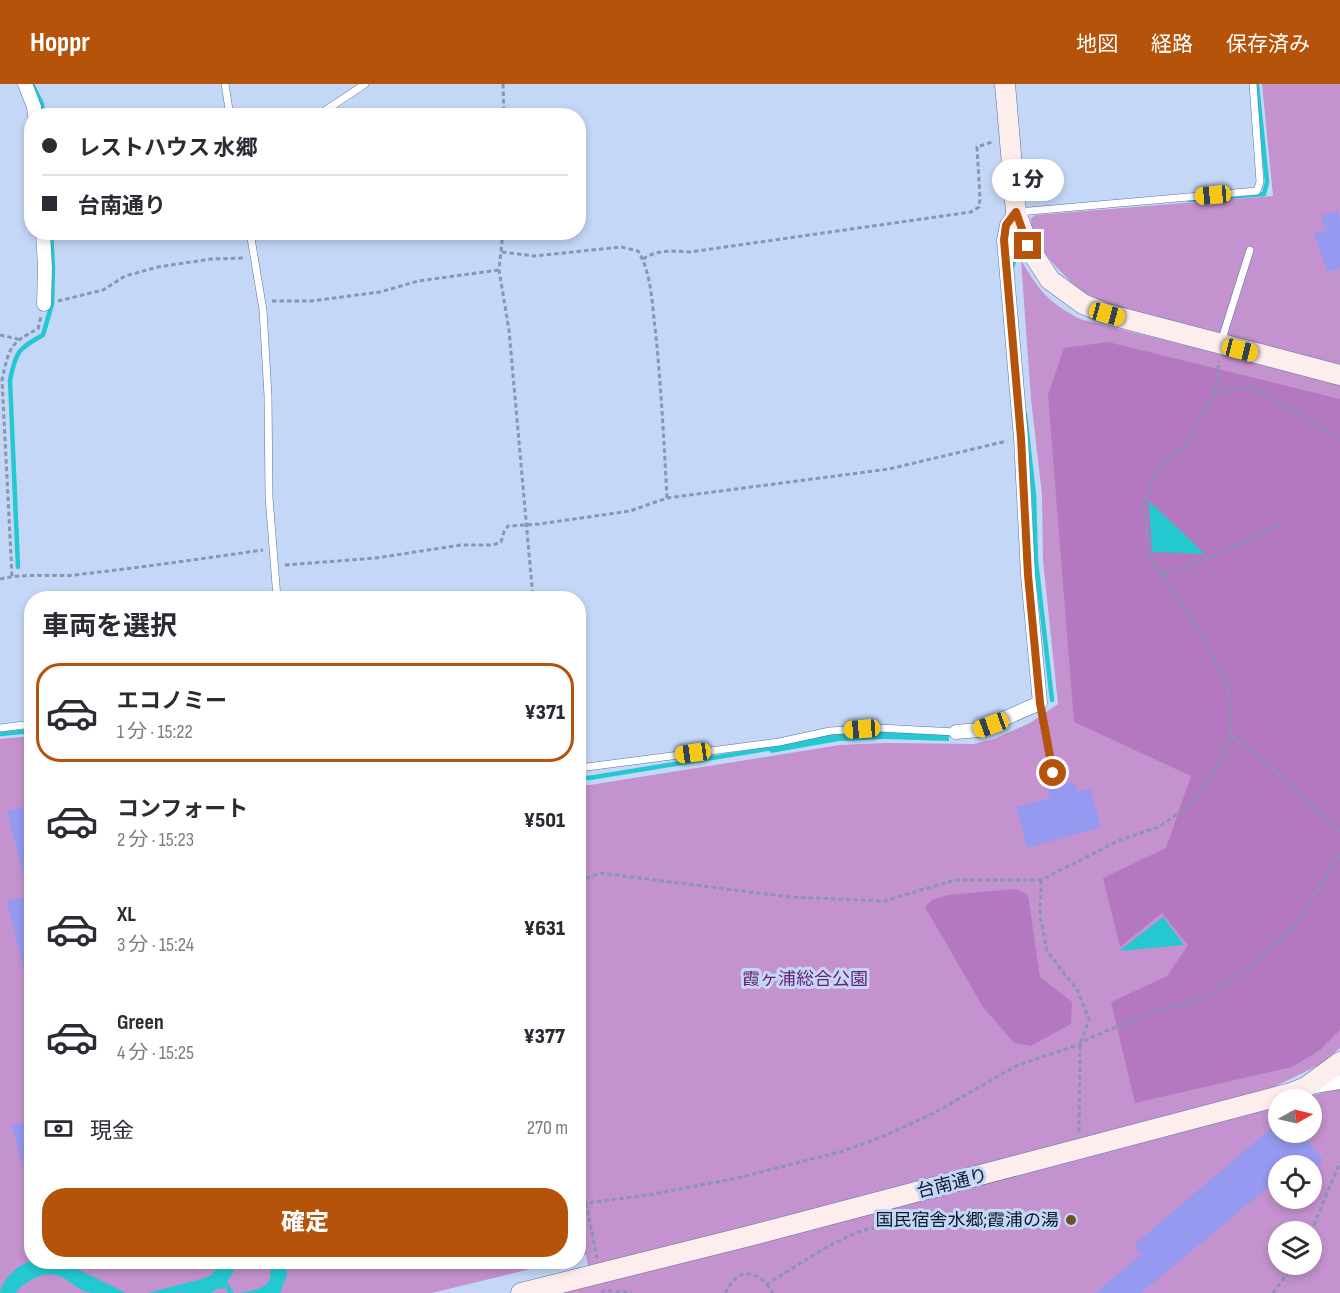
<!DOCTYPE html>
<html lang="ja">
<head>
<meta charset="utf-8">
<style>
  body { margin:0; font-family:"Sofia Sans Condensed","Noto Sans JP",sans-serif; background:#f2f2f3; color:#2b2b33; height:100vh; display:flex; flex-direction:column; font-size:22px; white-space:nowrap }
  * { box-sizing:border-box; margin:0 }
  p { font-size:20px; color:#7c7c81 }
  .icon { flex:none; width:33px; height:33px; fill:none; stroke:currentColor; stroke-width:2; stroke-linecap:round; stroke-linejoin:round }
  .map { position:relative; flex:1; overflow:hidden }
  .drawer { position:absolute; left:24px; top:507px; width:562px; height:678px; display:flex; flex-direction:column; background:#fff; border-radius:24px; box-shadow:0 3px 9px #0003 }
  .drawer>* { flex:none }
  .hud { position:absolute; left:24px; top:24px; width:562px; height:132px; border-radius:24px; box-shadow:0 3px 9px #0003; display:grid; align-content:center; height:132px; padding:0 18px; background:#fff }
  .needle { width:39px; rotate:82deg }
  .controls { position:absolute; left:1268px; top:1005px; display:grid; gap:12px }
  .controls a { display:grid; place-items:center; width:54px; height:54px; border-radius:50%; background:#fff; box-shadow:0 3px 9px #0003; font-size:30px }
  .end { position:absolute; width:27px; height:27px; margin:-14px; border:8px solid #b45309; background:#fff; box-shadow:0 0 0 3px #fff }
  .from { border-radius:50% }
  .bubble { position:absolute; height:42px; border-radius:21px; background:#fff; box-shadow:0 3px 9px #0003; font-size:20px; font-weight:800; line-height:42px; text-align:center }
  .car { position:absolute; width:18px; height:36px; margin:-18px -9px; border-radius:8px; box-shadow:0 0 4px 2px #0007; background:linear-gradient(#f5c518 24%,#345 0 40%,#f5c518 0 76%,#345 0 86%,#f5c518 0) }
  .hud b { display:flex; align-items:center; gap:21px; height:57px; font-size:22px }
  .hud b+b { border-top:2px solid #e1e1e2 }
  .hud i { width:15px; height:15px; background:#2b2b33 }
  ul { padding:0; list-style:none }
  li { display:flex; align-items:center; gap:18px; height:99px; margin:0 12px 9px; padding:0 6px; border:3px solid transparent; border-radius:24px }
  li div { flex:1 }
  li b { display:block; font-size:22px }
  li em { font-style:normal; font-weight:800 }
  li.selected { border-color:#b45309 }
  li>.icon { width:54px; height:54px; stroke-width:1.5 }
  h2 { padding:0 18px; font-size:27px; line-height:72px }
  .pay { display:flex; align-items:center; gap:15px; height:66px; padding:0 18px; font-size:22px }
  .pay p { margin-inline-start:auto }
  .cta { display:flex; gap:12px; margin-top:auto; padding:12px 18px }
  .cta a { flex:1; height:69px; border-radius:24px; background:#b45309; color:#fff; font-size:24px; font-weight:800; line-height:69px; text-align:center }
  header { display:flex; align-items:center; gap:36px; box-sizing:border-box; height:84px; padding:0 30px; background:#b45309; color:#fff }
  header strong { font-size:28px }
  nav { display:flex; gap:33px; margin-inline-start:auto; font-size:21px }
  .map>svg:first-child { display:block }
  .green { fill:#c492ce; fill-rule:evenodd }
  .forest { fill:#b478c1 }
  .water { fill:#23c8d1 }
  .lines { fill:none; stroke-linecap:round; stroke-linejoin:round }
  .stream { stroke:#23c8d1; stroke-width:4.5 }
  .building { fill:#9599ef }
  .lane-casing { stroke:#5874a4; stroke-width:8 }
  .street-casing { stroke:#5874a4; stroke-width:15 }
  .secondary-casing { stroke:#5874a4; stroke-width:21 }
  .path { stroke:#8797b2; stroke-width:3; stroke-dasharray:4.5 3; stroke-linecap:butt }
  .lane { stroke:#fff; stroke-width:7 }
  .street { stroke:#fff; stroke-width:14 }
  .secondary { stroke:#fdeeed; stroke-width:20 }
  .route { stroke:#b45309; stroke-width:8 }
  .poi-dot { fill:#6b5223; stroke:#c4d7f7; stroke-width:2 }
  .labels { text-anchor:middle; stroke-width:6; stroke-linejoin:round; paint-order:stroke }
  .park-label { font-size:18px; fill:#671c75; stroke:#c4d7f7 }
  .street-label { font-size:18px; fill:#0e192b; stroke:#c4d7f7 }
  .poi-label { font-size:18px; fill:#0e192b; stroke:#c4d7f7; text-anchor:end }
</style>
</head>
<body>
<header>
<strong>Hoppr</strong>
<nav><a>地図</a><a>経路</a><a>保存済み</a></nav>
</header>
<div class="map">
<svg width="1340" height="1209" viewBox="0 0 1340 1209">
  <rect width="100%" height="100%" fill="#c4d7f7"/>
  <path class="green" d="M 1262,0 L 1340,0 L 1340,283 L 1114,224 C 1105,219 1094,215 1085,209 C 1065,195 1030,159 1031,134 L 1036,131 L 1273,112 Z
    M 1021,176 C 1039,207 1048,218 1080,235 L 1340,300 L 1340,964 L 1319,981 L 1274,1003 L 1062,1061 L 588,1183 L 586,1171 L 579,1172 L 579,701 L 590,701 L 840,661 L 886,659 L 974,660 L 994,655 L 1030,639 L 1058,620 L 1043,476 L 1042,411 L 1031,315 Z
    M 31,652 L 32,1178 L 559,1178 L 432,1209 L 0,1209 L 0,655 Z
    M 1340,1004 L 1340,1209 L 535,1209 L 1111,1067 L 1278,1021 L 1278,1048 L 1311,1048 L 1311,1016 L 1299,1015 ZM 1278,1082 L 1311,1082 L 1311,1114 L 1278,1114 ZM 1278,1148 L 1311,1148 L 1311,1180 L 1278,1180 Z"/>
  <path class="forest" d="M 1108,258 L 1340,315 L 1340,946 L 1320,966 L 1292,983 L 1135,1019 L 1111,918 L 1167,892 L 1188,861 L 1162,829 L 1120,863 L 1103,794 L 1166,764 L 1191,692 L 1074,638 L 1048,311 L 1064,264 Z
    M 1016,805 L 1028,811 L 1040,893 L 1072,918 L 1071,940 L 1031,962 L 1014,959 L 983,923 L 925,823 L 932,816 L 948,811 Z"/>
  <path class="water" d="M 1149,417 L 1205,470 L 1152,468 Z
    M 884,648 L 949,649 L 949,657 L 886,655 L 839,657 L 771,669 L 766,662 L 838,649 Z
    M 1163,833 L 1184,861 L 1119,867 Z
    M 31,1177 L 63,1178 L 126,1209 C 115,1209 103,1209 92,1209 C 70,1206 63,1181 35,1194 C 27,1198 21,1201 16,1209 L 0,1209 C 2,1195 18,1181 31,1177 Z
    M 221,1178 L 239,1178 L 227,1198 L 234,1209 L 228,1209 L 226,1204 L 216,1205 L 211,1209 L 148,1209 L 205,1194 L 213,1190 Z
    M 268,1178 L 285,1178 L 287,1191 L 280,1209 L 240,1209 C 259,1205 277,1204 268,1178 Z"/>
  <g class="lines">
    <path class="stream" d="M 32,0 L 42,20 L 43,32
      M 1189,116 L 1264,110 L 1267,98 L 1257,0
      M 1012,184 L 1016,170
      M 1025,330 L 1034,412 L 1036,477 L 1052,616
      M 18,483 L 10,296 C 16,267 18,265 43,251 L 52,220 L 53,184 L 51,148
      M 0,650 L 32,647
      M 579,693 L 589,694 L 773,664"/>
  </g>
  <path class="building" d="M 1337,127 L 1340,137 L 1340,184 L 1327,188 L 1314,149 L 1326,146 L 1321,132 Z
    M 1074,698 L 1077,708 L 1090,704 L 1101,743 L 1027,764 L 1016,723 L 1050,714 L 1047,704 Z
    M 32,720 L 32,805 L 27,805 L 7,727 Z
    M 32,811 L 32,897 L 27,898 L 7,817 Z
    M 32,1037 L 32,1099 L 28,1099 L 11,1041 Z
    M 1278,1038 L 1278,1048 L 1301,1048 L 1323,1076 L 1317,1082 L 1278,1082 L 1278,1095 L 1141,1209 L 1095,1209 L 1141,1171 L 1134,1161 Z"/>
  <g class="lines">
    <g class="lane-casing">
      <path id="lane" d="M 225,0 L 230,32
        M 317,32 L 365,0
        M 1018,128 L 1257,107 L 1260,98 L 1253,0
        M 250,148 L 263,226 L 268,312 L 269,413 L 277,514
        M 1221,258 L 1250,166
        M 1040,619 L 1053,689
        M 0,644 L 32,640
        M 579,684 L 779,658 L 830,647 L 879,644 L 956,648"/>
    </g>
    <g class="street-casing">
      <path id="street" d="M 25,0 L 34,23 L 35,32
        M 43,148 L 45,184 L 44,220
        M 956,648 L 978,646 L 1040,619 L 1028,491 L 1021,354 L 1004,156 L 1007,141 L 1016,128
        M 1309,1003 L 1340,998"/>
    </g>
    <g class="secondary-casing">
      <path id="secondary" d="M 1005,0 L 1016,128 L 1028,162 L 1050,196 L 1083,220 L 1107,230 L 1340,291
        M 521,1209 L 749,1152 L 1291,1009 L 1306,1003 L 1340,978"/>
    </g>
    <path class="path" d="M 503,0 L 504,32
      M 503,148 L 499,186 L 509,246 L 533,514
      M 502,168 L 534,172 L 621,163 L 638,167 C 651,187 652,219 655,243 C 661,300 664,357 667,414
      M 643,175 C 658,165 673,167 690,168 L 971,128 L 979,123 L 980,114 L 977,63 L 992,58
      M 58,217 L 103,206 L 125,192 L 158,183 L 211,175 L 246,174
      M 272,217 L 311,217 L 380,208 L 418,197 L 499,186
      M 0,251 L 18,255
      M 1215,308 L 1219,277
      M 285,481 L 376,474 L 461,461 L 493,461 L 501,458 L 504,448 L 508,442 L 539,440 L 630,427 L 667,414 L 889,385 L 1007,357
      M 1163,490 L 1206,475 L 1282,440
      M 12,492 L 2,296 C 9,265 9,259 38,245 L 41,232
      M 0,495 C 24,489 49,493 74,491 C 137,484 200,475 263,466
      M 1231,652 L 1275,686 L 1340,748
      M 1041,796 L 1040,831 L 1047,867 L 1078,907 L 1089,936 L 1080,960 L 1079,1049
      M 579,797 L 600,789 L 790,813 L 884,817 L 955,796 L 1041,796 L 1120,756 L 1159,743 L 1188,722 L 1214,690 L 1231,652 L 1228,602 L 1204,553 L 1148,470 L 1145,415 L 1158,383 L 1186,361 L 1215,308 L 1254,303 L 1340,355
      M 579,1110 L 586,1119 L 648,1111 L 738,1094 L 843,1067 L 884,1052 L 934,1029 L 1016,982 L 1080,960 L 1092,953 L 1145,931 L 1204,914 L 1253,881 L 1295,842 L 1340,771
      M 586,1119 L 597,1174
      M 1311,1148 L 1340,1078
      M 767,1200 L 773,1209
      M 602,1209 L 604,1206 L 632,1209
      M 725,1209 C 736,1188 749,1183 767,1200 L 825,1164 L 857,1148 L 887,1141
      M 1273,1209 L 1294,1180"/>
    <use href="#lane" class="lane"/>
    <use href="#street" class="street"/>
    <use href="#secondary" class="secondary"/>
  </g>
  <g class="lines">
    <path class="route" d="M 1028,162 L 1016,128 L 1006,141 L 1004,156 L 1021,354 L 1028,491 L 1040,619 L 1053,689"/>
  </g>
  <circle class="poi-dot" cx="1071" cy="1136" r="6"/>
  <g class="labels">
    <g class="park-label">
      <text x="805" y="901">霞ヶ浦総合公園</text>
    </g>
    <g class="street-label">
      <text transform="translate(952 1099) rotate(-14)" y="6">台南通り</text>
    </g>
    <g class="poi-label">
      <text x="1059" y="1142">国民宿舎水郷;霞浦の湯</text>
    </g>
  </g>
</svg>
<div class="controls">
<a><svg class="needle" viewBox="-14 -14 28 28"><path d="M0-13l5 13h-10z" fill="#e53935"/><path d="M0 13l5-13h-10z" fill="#7c7c81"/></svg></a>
<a><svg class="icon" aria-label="locate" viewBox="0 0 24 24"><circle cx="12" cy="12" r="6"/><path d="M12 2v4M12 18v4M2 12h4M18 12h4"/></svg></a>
<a><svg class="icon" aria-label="layers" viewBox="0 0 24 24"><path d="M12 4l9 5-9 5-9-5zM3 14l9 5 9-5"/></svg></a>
</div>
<i class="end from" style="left:1053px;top:689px"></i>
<i class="end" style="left:1028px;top:162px"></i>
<div class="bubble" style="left:992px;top:75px;width:72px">1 分</div>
<i class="car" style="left:1213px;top:111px;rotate:265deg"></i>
<i class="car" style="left:1107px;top:230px;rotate:105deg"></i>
<i class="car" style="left:1240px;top:266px;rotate:104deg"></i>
<i class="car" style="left:991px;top:641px;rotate:250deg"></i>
<i class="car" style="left:862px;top:645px;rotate:266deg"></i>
<i class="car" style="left:693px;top:669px;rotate:262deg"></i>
<div class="hud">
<b><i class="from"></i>レストハウス 水郷</b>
<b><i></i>台南通り</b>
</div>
<section class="drawer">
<h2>車両を選択</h2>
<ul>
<li class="selected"><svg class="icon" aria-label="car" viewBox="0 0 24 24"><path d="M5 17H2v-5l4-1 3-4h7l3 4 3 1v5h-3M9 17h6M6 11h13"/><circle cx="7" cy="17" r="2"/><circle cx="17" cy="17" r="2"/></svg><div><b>エコノミー</b><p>1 分 · 15:22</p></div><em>¥371</em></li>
<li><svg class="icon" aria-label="car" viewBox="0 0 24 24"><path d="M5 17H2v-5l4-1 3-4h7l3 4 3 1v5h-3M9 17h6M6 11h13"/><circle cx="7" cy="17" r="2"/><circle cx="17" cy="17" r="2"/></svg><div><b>コンフォート</b><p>2 分 · 15:23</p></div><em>¥501</em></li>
<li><svg class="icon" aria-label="car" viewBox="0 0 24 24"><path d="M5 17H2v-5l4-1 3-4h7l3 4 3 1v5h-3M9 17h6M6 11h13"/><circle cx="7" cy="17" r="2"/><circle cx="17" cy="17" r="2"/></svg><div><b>XL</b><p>3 分 · 15:24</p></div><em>¥631</em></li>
<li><svg class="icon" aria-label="car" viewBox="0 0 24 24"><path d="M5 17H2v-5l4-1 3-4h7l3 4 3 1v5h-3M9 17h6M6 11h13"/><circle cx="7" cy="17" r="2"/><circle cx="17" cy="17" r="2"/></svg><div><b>Green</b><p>4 分 · 15:25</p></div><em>¥377</em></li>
</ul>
<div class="pay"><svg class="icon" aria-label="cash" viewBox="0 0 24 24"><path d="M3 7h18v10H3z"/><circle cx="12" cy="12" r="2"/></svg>現金<p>270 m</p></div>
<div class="cta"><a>確定</a></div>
</section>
</div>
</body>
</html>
